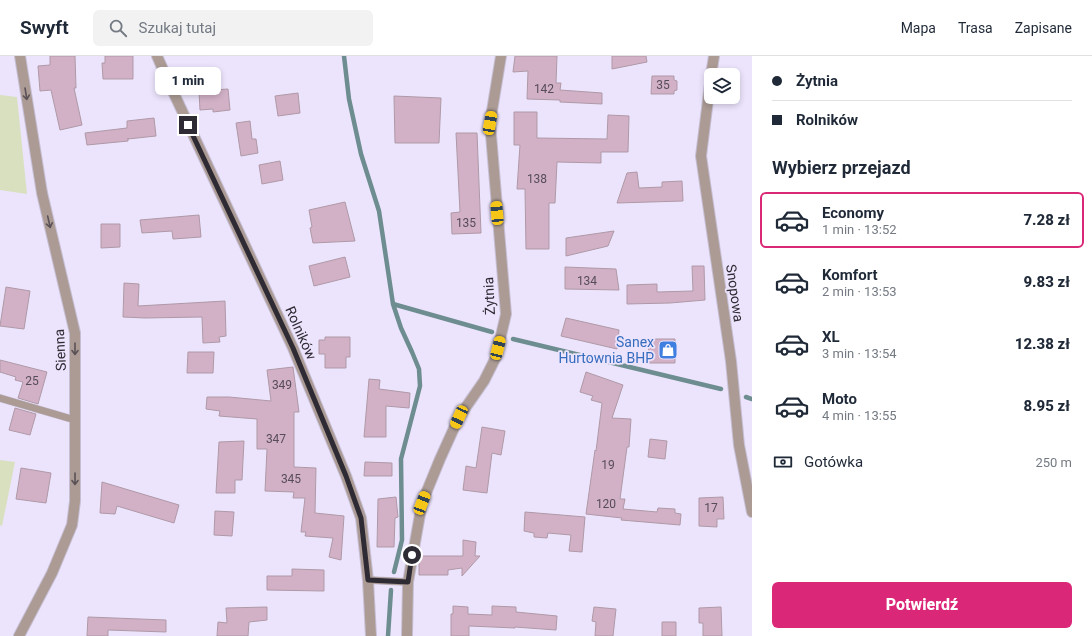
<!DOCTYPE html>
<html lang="pl">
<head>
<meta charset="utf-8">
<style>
  body { margin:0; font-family:Roboto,sans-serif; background:#f2f2f3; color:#1f2937; height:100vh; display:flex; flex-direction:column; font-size:15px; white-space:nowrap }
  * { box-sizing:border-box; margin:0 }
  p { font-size:13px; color:#747a83 }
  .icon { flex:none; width:22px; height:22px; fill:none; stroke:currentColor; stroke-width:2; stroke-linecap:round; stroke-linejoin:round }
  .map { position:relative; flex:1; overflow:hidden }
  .side { display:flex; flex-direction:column; background:#fff; width:340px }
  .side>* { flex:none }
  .guide { display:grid; align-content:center; height:88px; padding:0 20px; background:#fff }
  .buttons { position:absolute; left:704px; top:12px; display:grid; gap:8px }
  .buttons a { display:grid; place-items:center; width:36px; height:36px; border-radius:6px; background:#fff; box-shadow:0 2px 6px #0003; font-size:20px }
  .end { position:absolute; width:18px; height:18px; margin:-9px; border:5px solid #2e2b34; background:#fff; box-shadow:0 0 0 2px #fff }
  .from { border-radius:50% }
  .bubble { position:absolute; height:28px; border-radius:6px; background:#fff; box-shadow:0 2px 6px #0003; font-size:13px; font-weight:800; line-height:28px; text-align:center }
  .car { position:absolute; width:12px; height:24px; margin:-12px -6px; border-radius:5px; box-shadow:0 0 3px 1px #0007; background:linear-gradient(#f5c518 24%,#345 0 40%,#f5c518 0 76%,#345 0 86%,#f5c518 0) }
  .guide b { display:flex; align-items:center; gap:14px; height:38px; font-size:15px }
  .guide b+b { border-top:1px solid #e0e1e3 }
  .guide i { width:10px; height:10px; background:#1f2937 }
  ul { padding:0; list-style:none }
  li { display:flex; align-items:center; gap:12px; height:56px; margin:0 8px 6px; padding:0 12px; border:2px solid transparent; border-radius:6px }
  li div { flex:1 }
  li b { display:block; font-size:15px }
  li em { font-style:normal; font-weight:800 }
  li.active { border-color:#db2777 }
  li>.icon { width:36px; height:36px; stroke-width:1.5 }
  h2 { padding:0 20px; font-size:18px; line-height:48px }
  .pay { display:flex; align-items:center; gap:10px; height:44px; padding:0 20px; font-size:15px }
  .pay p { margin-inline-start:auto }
  .action { display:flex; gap:8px; margin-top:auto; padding:8px 20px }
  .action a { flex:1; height:46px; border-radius:6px; background:#db2777; color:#fff; font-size:16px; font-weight:800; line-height:46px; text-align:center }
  header { display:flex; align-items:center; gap:24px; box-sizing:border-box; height:56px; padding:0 20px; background:#fff; border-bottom:1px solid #e0e1e3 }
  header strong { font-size:19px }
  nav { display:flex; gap:22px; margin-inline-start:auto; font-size:14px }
  .search { width:280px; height:36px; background:#f2f2f3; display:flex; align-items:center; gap:10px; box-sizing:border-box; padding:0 14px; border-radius:6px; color:#747a83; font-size:15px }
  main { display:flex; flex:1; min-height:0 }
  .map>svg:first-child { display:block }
  .green { fill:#d8e0c0 }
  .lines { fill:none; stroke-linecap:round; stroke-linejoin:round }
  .stream { stroke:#6e8d90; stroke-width:4.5 }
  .building { fill:#d2b1c7; stroke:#af99a7 }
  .service-casing { stroke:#c6bfd4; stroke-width:8 }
  .minor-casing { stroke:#c6bfd4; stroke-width:12 }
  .tertiary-casing { stroke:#c6bfd4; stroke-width:12 }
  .service { stroke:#ac9b95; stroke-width:7 }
  .minor { stroke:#ac9b95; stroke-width:10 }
  .tertiary { stroke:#ac9b95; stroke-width:10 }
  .oneway { stroke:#5a5256 }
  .route { stroke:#2e2b34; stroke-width:5 }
  .labels { text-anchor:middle; stroke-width:3.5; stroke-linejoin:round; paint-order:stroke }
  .number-label { font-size:12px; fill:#574c59 }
  .street-label { font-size:14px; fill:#2e2b34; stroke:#ece4fc }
  .shop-label { font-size:14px; fill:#366cbe; stroke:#ece4fc; text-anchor:end }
</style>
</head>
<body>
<header>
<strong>Swyft</strong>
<div class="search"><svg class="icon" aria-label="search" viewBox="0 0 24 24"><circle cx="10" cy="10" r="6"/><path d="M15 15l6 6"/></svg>Szukaj tutaj</div>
<nav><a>Mapa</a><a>Trasa</a><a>Zapisane</a></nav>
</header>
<main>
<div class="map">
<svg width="752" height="580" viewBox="0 0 752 580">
  <rect width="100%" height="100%" fill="#ece4fc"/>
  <path class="green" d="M 0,39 L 17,41 L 27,138 L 0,134 Z
    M 0,404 L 15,406 L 2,470 L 0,469 Z"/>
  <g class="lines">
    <path class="stream" d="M 344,0 L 349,43 L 361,98 L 379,155 L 393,248 L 401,272 L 412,296 L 419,313 L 420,330 L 401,403 L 402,484 L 394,516
      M 393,248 L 492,276
      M 513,283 L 721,333
      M 746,341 L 752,343
      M 388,580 L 391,534"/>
  </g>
  <path class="building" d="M 50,0 L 75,0 L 76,32 L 74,32 L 82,69 L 60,74 L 51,34 L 40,35 L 38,10 L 50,9 Z
    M 105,0 L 133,0 L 133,23 L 103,23 L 102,7 L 105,7 Z
    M 515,0 L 557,0 L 556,27 L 561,27 L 560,34 L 602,37 L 602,48 L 560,46 L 560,44 L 527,43 L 528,15 L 513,16 Z
    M 612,0 L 646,0 L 647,6 L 612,13 Z
    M 652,20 L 674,20 L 674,24 L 677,25 L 677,34 L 674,35 L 674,38 L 651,38 Z
    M 228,33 L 230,54 L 213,56 L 213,53 L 200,54 L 199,35 Z
    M 298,37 L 300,57 L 278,60 L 275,40 Z
    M 394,40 L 441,42 L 439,87 L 395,87 Z
    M 514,56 L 537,56 L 537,82 L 607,83 L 608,59 L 629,60 L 628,96 L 601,96 L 601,107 L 557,106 L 555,147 L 549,147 L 549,193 L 526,193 L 525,133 L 517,133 L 520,89 L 514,89 Z
    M 154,62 L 156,80 L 128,83 L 128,82 L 128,85 L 87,89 L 85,77 L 127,72 L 127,65 Z
    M 250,65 L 252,83 L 256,83 L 258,97 L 241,100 L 236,67 Z
    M 456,77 L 477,77 L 481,177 L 452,178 L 451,157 L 460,156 Z
    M 280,105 L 283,124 L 262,128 L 259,109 Z
    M 637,116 L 639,132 L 662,131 L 662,126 L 682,125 L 683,145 L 617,147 L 627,117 Z
    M 345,146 L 355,185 L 313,187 L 310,172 L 312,171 L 309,154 Z
    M 199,159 L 201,181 L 173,183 L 172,175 L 142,177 L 140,164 Z
    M 101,168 L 120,168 L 120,191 L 101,192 Z
    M 614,175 L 608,190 L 566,200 L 566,182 Z
    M 345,201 L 350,221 L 314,230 L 309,210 Z
    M 692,210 L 704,210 L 705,244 L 670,247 L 627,248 L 627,229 L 657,228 L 657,236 L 693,235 Z
    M 565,211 L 616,213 L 619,234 L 565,233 Z
    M 124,227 L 139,228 L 138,250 L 225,245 L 226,280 L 219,281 L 220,286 L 203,287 L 202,261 L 145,262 L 123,261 Z
    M 6,231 L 30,235 L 24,273 L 0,270 Z
    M 566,262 L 619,274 L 617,293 L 561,280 Z
    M 325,281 L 350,281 L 350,301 L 346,301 L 346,312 L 325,312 L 325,298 L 319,298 L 319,284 L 325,284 Z
    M 649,283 L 675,283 L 675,307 L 648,307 Z
    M 188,296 L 214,296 L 213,317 L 187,317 Z
    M 0,304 L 47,316 L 38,348 L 18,342 L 23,326 L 15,324 L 16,321 L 0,316 Z
    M 293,311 L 299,356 L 294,356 L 294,411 L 316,412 L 315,457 L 344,460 L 341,504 L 329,501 L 333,482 L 305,480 L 306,476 L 301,476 L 305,442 L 293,442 L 294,436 L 265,435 L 267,393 L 257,393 L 257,363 L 219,360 L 220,355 L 206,353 L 207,341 L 229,341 L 271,345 L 267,314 Z
    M 586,316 L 623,329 L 612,362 L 631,363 L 629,391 L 627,391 L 620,443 L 625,443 L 623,453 L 657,456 L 658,452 L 675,453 L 675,457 L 681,458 L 680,469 L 621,464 L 622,462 L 586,458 L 595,394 L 596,395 L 602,347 L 591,344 L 593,340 L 580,336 Z
    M 369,323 L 380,324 L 379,333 L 410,337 L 409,352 L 386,350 L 386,381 L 364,381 Z
    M 15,352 L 36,358 L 30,379 L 9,374 Z
    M 482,371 L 505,375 L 501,399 L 492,397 L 487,437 L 463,434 L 466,410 L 476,412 Z
    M 650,383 L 667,385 L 665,403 L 648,401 Z
    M 244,385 L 242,424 L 235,424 L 235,437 L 216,437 L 219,386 Z
    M 365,406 L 392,407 L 392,420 L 364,420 Z
    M 21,412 L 51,417 L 46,447 L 16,443 Z
    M 102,426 L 179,449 L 174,467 L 117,450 L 115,458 L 100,457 Z
    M 396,441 L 398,461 L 395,462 L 394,491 L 377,491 L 378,443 Z
    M 723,441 L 724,463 L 717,463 L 717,471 L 699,470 L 699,442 Z
    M 215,455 L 234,456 L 232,480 L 214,479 Z
    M 525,456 L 585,461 L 582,496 L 569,495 L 571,479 L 548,477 L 547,482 L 534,481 L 534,477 L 524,475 Z
    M 463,484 L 476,486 L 475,500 L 480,500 L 462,520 L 462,512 L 448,514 L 448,519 L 419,519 L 419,500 L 463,500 Z
    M 292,513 L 324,514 L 324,535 L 267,534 L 267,520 L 292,520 Z
    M 453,550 L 468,551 L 468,558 L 492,559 L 492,550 L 516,551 L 516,556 L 557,560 L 556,574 L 515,571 L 515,572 L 469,570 L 469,580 L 451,580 L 451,558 L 453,558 Z
    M 267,551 L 267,564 L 249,566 L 248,580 L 217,580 L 218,566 L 227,567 L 226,552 Z
    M 594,551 L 616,553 L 613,580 L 595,580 L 596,566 L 592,565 Z
    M 721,551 L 722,580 L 703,580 L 703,567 L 699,567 L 699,552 Z
    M 88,561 L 166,564 L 166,576 L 108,574 L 108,580 L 87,580 Z
    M 662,566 L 676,566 L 676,580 L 662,580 Z"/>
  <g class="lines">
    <g class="service-casing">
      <path id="service" d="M 0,342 L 75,364
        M 368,524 L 408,526"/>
    </g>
    <g class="minor-casing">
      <path id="minor" d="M 711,19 L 714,0
        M 711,20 L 701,100 L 731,305 L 739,389 L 752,456
        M 19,580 L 52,517 L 72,469 L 75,445 L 75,277 L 42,137 L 20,0
        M 407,580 L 408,526 L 422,447 L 440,403 L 459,361 L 484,325 L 496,301 L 506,258 L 490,67 L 501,0"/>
    </g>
    <g class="tertiary-casing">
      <path id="tertiary" d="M 157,0 L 169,27 L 293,292 L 346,420 L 361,462 L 368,524 L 371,580"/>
    </g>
    <use href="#service" class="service"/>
    <use href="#minor" class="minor"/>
    <use href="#tertiary" class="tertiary"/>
  </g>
  <defs><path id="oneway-shaft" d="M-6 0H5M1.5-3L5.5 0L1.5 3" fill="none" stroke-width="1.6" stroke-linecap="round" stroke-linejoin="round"/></defs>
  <g class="oneway">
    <use href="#oneway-shaft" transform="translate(26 38) rotate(81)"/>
    <use href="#oneway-shaft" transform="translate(49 166) rotate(77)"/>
    <use href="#oneway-shaft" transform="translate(75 293) rotate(90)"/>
    <use href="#oneway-shaft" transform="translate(75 423) rotate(90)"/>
  </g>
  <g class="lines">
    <path class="route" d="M 188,69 L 293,292 L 346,420 L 361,462 L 368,524 L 408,526 L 412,499"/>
  </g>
  <defs>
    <g id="shop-square" transform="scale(1)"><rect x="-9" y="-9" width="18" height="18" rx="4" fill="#3f7fe0" stroke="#ece4fc"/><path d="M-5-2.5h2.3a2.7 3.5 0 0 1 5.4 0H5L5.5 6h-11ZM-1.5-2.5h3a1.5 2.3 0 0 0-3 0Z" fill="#fff"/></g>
  </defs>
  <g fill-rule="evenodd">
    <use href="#shop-square" x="668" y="294"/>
  </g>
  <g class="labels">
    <g class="number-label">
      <text x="663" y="33">35</text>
      <text x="544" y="37">142</text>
      <text x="537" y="127">138</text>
      <text x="466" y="171">135</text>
      <text x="587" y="229">134</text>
      <text x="32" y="329">25</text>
      <text x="282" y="333">349</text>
      <text x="276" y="387">347</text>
      <text x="608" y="413">19</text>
      <text x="291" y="427">345</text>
      <text x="606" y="452">120</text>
      <text x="711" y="456">17</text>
    </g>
    <g class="street-label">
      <text transform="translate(735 237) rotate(82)" y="5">Snopowa</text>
      <text transform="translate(489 240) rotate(-93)" y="5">Żytnia</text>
      <text transform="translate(301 277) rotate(66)" y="5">Rolników</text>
      <text transform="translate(60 294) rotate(-93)" y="5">Sienna</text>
    </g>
    <g class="shop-label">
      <text x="654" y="291">Sanex<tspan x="654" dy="16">Hurtownia BHP</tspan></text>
    </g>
  </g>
</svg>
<div class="buttons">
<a><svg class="icon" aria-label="layers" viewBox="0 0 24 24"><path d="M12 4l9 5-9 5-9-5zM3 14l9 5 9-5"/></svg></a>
</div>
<i class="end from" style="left:412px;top:499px"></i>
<i class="end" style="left:188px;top:69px"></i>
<div class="bubble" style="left:155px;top:11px;width:66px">1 min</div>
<i class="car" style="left:490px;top:67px;rotate:10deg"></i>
<i class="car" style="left:497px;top:157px;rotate:355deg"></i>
<i class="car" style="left:498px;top:292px;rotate:14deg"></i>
<i class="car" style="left:459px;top:361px;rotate:205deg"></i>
<i class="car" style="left:422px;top:447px;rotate:21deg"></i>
</div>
<section class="side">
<div class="guide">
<b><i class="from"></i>Żytnia</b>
<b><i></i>Rolników</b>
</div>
<h2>Wybierz przejazd</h2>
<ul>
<li class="active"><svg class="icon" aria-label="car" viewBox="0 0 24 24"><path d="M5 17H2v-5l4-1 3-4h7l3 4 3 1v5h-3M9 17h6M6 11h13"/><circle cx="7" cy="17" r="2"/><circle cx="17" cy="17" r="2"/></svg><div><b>Economy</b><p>1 min · 13:52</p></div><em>7.28 zł</em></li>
<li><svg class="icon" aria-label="car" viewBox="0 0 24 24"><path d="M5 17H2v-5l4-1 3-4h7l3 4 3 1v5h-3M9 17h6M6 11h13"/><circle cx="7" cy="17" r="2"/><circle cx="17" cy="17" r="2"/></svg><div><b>Komfort</b><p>2 min · 13:53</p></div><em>9.83 zł</em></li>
<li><svg class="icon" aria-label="car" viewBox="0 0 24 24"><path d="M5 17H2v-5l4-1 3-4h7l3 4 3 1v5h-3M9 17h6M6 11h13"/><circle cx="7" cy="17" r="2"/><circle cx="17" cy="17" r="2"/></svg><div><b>XL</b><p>3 min · 13:54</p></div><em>12.38 zł</em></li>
<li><svg class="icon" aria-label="car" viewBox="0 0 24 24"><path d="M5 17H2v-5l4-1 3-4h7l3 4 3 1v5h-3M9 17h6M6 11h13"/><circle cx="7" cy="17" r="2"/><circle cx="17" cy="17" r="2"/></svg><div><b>Moto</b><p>4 min · 13:55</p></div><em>8.95 zł</em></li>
</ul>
<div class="pay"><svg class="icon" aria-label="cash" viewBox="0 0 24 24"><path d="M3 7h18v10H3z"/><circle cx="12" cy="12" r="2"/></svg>Gotówka<p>250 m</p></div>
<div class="action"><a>Potwierdź</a></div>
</section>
</main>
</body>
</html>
